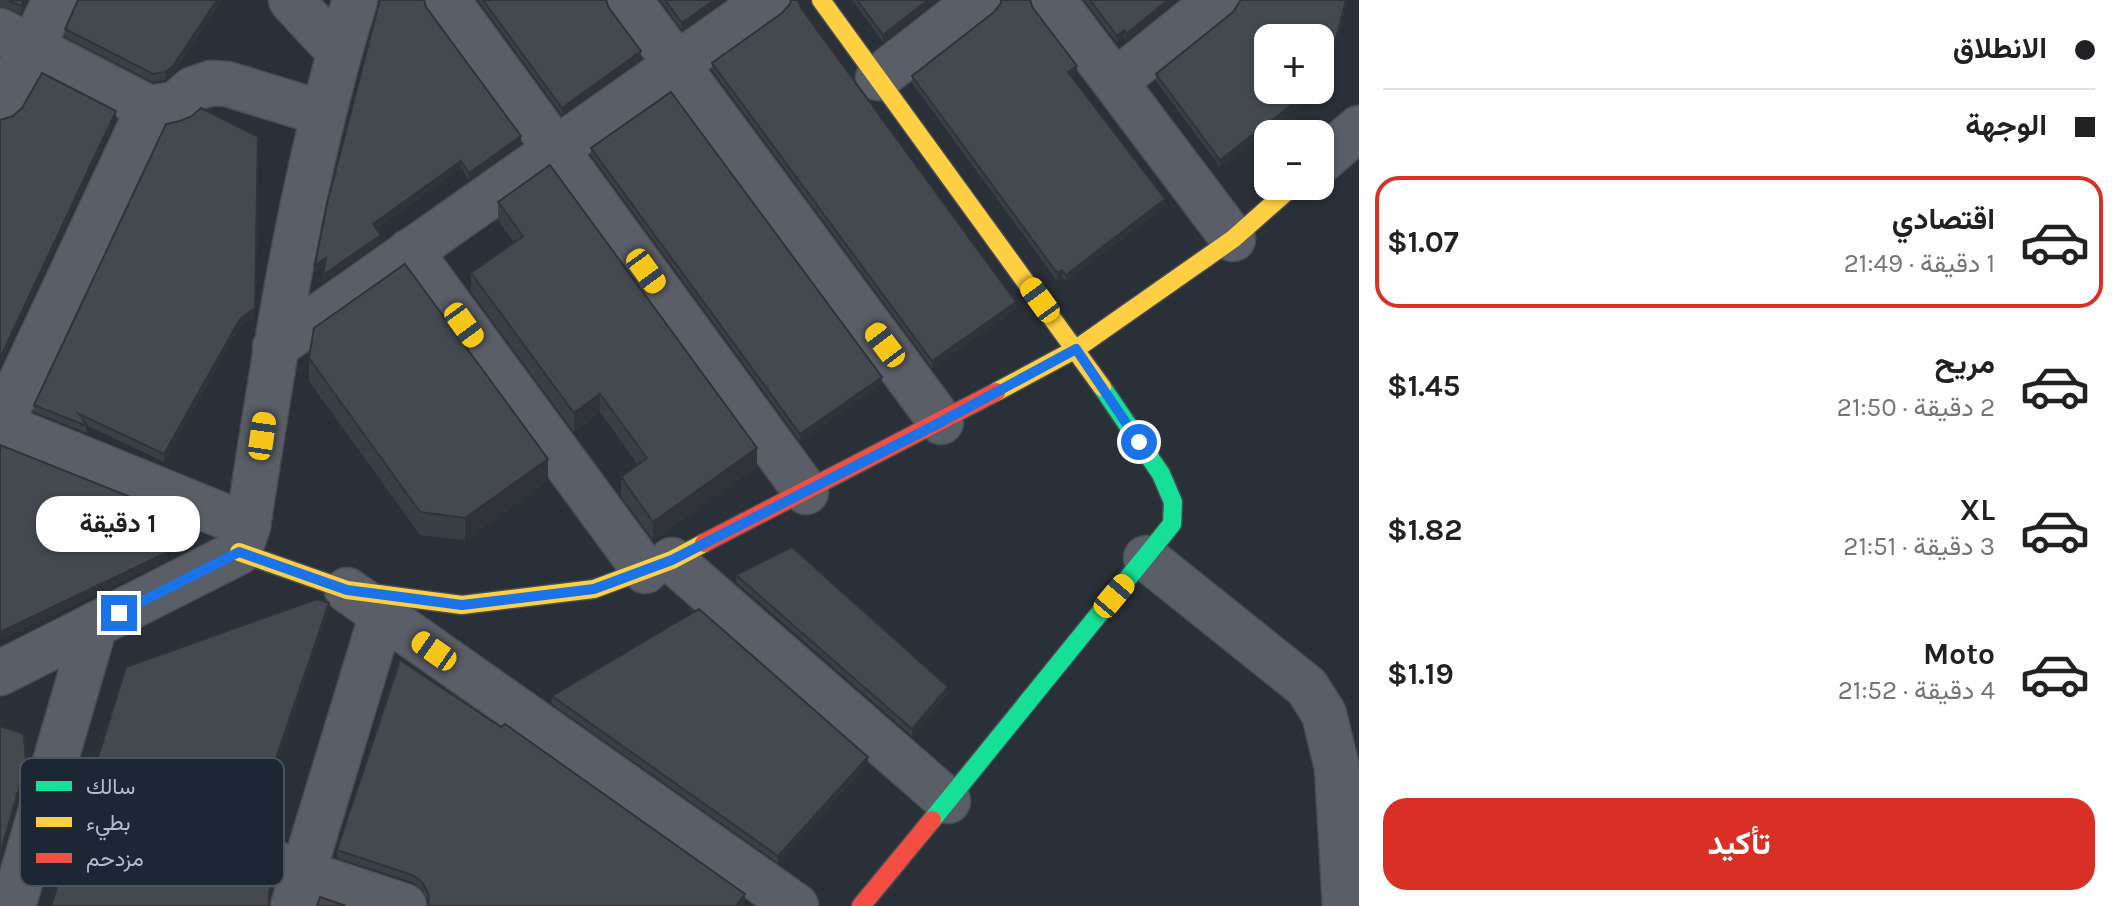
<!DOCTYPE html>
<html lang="ar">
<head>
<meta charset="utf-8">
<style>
  body { margin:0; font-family:Karla,Vazirmatn,sans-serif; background:#f2f2f2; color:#202124; direction:rtl; height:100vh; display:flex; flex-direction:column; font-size:30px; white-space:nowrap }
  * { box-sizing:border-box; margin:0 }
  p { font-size:26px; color:#757577 }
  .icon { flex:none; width:44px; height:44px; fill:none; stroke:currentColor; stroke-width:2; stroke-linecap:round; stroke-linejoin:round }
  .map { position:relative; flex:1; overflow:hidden; direction:ltr }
  .drawer { display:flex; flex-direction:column; background:#fff; width:760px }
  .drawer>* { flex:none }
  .hud { display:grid; align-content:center; height:176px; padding:0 24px; background:#fff }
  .controls { position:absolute; left:1254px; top:24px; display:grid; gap:16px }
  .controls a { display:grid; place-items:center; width:80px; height:80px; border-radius:16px; background:#fff; box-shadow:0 2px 6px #0004; font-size:40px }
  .end { position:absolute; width:36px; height:36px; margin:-18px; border:10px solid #1a73e8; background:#fff; box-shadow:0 0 0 4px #fff }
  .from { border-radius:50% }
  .bubble { position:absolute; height:56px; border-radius:24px; background:#fff; box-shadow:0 2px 6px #0004; font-size:26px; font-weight:700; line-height:56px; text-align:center; direction:rtl }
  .car { position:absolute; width:24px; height:48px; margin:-24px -12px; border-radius:10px; box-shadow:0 0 6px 2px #0007; background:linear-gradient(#f5c518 24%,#345 0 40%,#f5c518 0 76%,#345 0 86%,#f5c518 0) }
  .hud b { display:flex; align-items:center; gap:28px; height:76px; font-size:30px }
  .hud b+b { border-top:2px solid #e0e0e0 }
  .hud i { width:20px; height:20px; background:#202124 }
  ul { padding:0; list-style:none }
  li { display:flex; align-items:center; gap:24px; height:132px; margin:0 16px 12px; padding:0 8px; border:4px solid transparent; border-radius:24px }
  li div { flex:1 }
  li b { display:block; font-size:30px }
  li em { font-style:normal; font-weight:700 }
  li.on { border-color:#d93025 }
  li>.icon { width:72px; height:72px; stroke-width:1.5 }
  .cta { display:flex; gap:16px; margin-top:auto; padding:16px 24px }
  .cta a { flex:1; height:92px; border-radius:24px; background:#d93025; color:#fff; font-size:32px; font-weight:700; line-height:92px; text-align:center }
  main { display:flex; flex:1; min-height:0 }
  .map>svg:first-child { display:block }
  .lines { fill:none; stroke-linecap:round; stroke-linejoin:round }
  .street-casing { stroke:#484c53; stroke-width:47 }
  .fast-casing { stroke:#484c53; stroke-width:21 }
  .slow-casing { stroke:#484c53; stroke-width:21 }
  .jam-casing { stroke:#484c53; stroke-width:21 }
  .street { stroke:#5a5e66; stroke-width:44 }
  .fast { stroke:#16e098; stroke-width:18 }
  .slow { stroke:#ffcf43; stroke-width:18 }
  .jam { stroke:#f24e42; stroke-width:18 }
  .wall { fill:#3a3f45 }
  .shaded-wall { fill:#303338 }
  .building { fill:#444950; stroke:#303338; stroke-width:2 }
  .route { stroke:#1a73e8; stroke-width:10 }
  .key { fill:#1d2633; stroke:#4a5360; stroke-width:2 }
  .key-label { font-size:22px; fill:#b4bcc9 }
</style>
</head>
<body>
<main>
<section class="drawer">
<div class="hud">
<b><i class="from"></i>الانطلاق</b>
<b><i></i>الوجهة</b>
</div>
<ul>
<li class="on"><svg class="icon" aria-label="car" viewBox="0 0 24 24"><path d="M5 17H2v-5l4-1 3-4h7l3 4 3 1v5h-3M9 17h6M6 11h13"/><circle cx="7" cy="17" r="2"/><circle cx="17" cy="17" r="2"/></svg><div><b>اقتصادي</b><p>1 دقيقة · 21:49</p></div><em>$1.07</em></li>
<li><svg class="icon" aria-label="car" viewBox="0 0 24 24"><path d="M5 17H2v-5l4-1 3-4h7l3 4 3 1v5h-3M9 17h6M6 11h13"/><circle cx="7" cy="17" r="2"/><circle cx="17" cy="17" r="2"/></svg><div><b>مريح</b><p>2 دقيقة · 21:50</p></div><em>$1.45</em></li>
<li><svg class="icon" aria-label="car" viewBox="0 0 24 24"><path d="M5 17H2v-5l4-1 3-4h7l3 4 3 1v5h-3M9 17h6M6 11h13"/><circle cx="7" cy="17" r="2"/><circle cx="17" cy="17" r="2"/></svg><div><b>XL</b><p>3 دقيقة · 21:51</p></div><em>$1.82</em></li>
<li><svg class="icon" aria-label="car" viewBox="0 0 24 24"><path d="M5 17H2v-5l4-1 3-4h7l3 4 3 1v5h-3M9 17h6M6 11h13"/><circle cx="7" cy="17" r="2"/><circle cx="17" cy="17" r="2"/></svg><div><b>Moto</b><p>4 دقيقة · 21:52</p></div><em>$1.19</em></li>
</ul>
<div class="cta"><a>تأكيد</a></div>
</section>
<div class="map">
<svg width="1359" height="906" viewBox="0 0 1359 906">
  <rect width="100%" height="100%" fill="#2a3038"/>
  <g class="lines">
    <g class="street-casing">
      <path id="street" d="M 291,0 L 339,52
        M 447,0 L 806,492
        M 629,0 L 941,422
        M 1053,0 L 1233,239
        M 0,31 L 149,108 L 176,104 L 193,89 L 211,83 L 227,84 L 322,113
        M 878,78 L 978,0
        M 1115,82 L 1217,0
        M 0,103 L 32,48 L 55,0
        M 1320,162 L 1359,128
        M 410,251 L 645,571
        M 275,347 L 768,0
        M 0,425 L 248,526
        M 0,426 L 149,108
        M 1146,558 L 1307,687 L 1324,714 L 1337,768 L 1345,906
        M 672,560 L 948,801
        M 347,590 L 796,906
        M 0,673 L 239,552 L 248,526 C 275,349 302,171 355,0
        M 47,788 L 404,906
        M 13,906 L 95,625
        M 293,906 L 382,614"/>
    </g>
    <g class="fast-casing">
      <path id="fast" d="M 932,820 L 1172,524 L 1173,502 L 1161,474 L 1102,387"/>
    </g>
    <g class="slow-casing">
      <path id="slow" d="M 821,0 L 1102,387
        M 996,392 L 1076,349 L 1233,239 L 1293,186
        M 239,552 L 347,590 L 462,605 L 594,589 L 672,560 L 704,543"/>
    </g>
    <g class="jam-casing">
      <path id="jam" d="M 704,543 L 996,392
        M 861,906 L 932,820"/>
    </g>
    <use href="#street" class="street"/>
    <use href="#fast" class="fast"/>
    <use href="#slow" class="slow"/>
    <use href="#jam" class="jam"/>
  </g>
  <path class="wall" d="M 0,0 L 27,0 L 21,14 L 11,9 L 0,7 Z
    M 78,0 L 222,0 L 173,74 L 165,80 L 153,82 L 65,37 L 65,29 Z
    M 478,0 L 606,0 L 609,8 L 641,59 L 562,115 Z
    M 660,0 L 725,0 L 682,30 Z
    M 852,0 L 937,0 L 883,42 Z
    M 1084,0 L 1177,0 L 1126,41 L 1124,38 L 1117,43 Z
    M 1001,3 L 1033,8 L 1077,73 L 1072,76 L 1165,206 L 1066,282 L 1062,277 L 1057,281 L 912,83 L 912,76 L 994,12 Z
    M 790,4 L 801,8 L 1016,309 L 932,368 L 712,70 L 712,63 L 782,13 Z
    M 426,7 L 521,143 L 469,180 L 461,168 L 376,229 L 381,242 L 323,282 L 325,266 L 315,273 Z
    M 1233,12 L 1326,86 L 1220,167 L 1156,81 L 1156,74 Z
    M 591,148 L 882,384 L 800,441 L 591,155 Z
    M 498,202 L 757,467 L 653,540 L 621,496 L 621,477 L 638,465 L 600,412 L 574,432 L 471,292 L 471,273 L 514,242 L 498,220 Z
    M 255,316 L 240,326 L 164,462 L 86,425 L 87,433 L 34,412 L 34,405 Z
    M 309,358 L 548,481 L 465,540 L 420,535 L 309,381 Z
    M 736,575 L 948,694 L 912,736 L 736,582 Z
    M 329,610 L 254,830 L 94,777 L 94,770 Z
    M 552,696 L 868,764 L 778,863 L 552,704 Z
    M 337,850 L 745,901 L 741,906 L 428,906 L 428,901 L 422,889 L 412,882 L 337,858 Z"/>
  <path class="shaded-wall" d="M 23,0 L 27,0 L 21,14 L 21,6 Z
    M 217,0 L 222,0 L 173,74 L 165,80 L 165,72 Z
    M 714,0 L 725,0 L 682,30 L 682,23 Z
    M 928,0 L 937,0 L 883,42 L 883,35 Z
    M 1168,0 L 1177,0 L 1126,41 L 1126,34 Z
    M 1346,0 L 1348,0 L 1326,86 L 1220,167 L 1220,160 L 1311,90 L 1320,90 L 1320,83 Z
    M 1124,30 L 1124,38 L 1117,43 L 1117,36 Z
    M 641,51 L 641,59 L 562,115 L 562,108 Z
    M 1077,66 L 1077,73 L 1068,79 L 1068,72 Z
    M 116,111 L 116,119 L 0,366 L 0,358 Z
    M 521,136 L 521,143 L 469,180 L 469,173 Z
    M 258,137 L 255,316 L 240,326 L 164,462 L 164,454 Z
    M 461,161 L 461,168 L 373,231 L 373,224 Z
    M 1165,199 L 1165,206 L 1066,282 L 1066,275 Z
    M 381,235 L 381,242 L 323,282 L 323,275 Z
    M 326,258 L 326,265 L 315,273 L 315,265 Z
    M 1062,270 L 1062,277 L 1057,281 L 1057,273 Z
    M 1016,302 L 1016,309 L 932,368 L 932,361 Z
    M 882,377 L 882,384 L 800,441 L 800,434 Z
    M 600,394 L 600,412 L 574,432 L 574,413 Z
    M 757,448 L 757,467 L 653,540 L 653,522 Z
    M 548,459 L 548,481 L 465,540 L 465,518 Z
    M 168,552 L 168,560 L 0,640 L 0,632 Z
    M 329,603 L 329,610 L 254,830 L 254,823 Z
    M 948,687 L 948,694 L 912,736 L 912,729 Z
    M 868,757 L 868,764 L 778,863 L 778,856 Z
    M 26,764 L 26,771 L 0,861 L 0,854 Z
    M 745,894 L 745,901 L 741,906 L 736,906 Z"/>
  <path class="building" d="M 8,0 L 23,0 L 21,6 Z
    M 78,0 L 217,0 L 173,66 L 165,72 L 153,74 L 65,29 Z
    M 380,0 L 424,0 L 426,7 L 521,136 L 469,173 L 461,161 L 373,224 L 381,235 L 323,275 L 326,258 L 315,265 L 327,204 Z
    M 483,0 L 606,0 L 609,8 L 641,51 L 562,108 Z
    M 665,0 L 714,0 L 682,23 Z
    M 791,0 L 798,0 L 801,8 L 1016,302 L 932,361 L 712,63 L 782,13 L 790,4 Z
    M 857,0 L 928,0 L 883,35 Z
    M 1001,0 L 1030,0 L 1033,8 L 1077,66 L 1068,72 L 1165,199 L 1066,275 L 1062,270 L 1057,273 L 912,76 L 994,12 L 1001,3 Z
    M 1090,0 L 1168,0 L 1126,34 L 1124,30 L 1117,36 Z
    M 1241,0 L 1346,0 L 1326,79 L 1320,83 L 1320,38 L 1268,38 L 1268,90 L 1311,90 L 1220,160 L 1156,74 L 1233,12 Z
    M 42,73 L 116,111 L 0,358 L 0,120 L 13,116 L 22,108 Z
    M 671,92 L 882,377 L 800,434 L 591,148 Z
    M 201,108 L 258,137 L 255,308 L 240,319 L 164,454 L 79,414 L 87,426 L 34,405 L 166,124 L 180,121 L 192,116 Z
    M 550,165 L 757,448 L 653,522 L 621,477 L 647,458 L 600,394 L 574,413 L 471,273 L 523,236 L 498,202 Z
    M 405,264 L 548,459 L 465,518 L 420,512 L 309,358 L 314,328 Z
    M 0,445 L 133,498 L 168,552 L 0,632 Z
    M 792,547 L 948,687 L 912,729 L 736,575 Z
    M 317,599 L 329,603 L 254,823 L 94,770 L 126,667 Z
    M 699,609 L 868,757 L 778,856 L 552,696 Z
    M 400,660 L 501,727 L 505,724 L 745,894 L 736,906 L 428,906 L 429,895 L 422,882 L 412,875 L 337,850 Z
    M 0,726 L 24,734 L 26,764 L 0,854 Z
    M 79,818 L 272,882 L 269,892 L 269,906 L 51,906 Z
    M 320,897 L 346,906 L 317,906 Z"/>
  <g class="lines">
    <path class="route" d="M 119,613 L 239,552 L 347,590 L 462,605 L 594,589 L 672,560 L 941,422 L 1076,349 L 1139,442"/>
  </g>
  <rect x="20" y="758" width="264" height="128" rx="12" class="key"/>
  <rect x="36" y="781" width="36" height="10" fill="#16e098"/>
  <rect x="36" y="817" width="36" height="10" fill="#ffcf43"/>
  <rect x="36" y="853" width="36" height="10" fill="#f24e42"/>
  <g class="key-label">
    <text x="86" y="794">سالك</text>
    <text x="86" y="830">بطيء</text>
    <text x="86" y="866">مزدحم</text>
  </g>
</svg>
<div class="controls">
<a>+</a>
<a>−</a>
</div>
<i class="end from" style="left:1139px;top:442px"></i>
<i class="end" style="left:119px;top:613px"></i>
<div class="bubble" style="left:36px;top:496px;width:164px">1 دقيقة</div>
<i class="car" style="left:646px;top:271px;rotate:144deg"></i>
<i class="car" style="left:1040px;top:300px;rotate:324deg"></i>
<i class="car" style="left:464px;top:325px;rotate:144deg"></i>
<i class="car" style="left:885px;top:345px;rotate:323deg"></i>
<i class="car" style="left:262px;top:436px;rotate:8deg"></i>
<i class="car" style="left:1114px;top:596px;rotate:40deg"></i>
<i class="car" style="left:434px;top:651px;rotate:305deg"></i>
</div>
</main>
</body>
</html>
